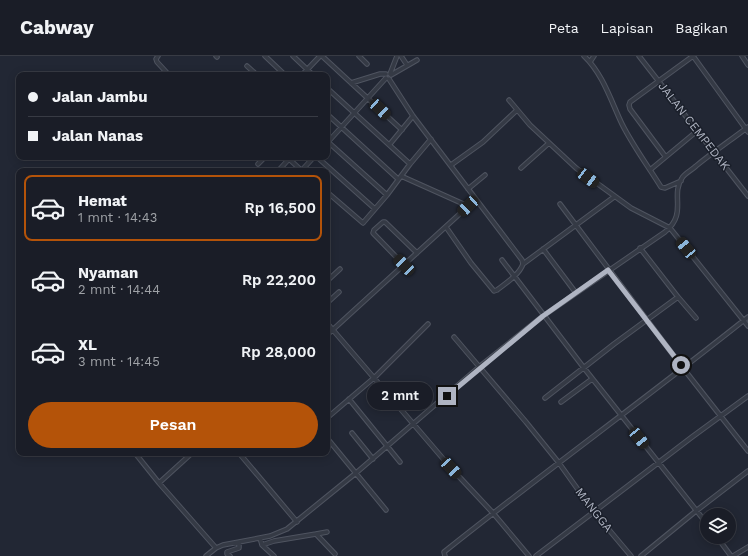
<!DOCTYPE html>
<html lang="id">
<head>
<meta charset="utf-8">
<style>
  body { margin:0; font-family:"Work Sans",sans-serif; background:#272a33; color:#f1f3f6; height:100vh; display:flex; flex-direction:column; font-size:15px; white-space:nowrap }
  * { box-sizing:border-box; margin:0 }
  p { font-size:13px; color:#9fa2a7 }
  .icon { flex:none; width:22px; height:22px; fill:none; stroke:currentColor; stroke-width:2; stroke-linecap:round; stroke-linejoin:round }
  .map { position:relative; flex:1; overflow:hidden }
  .panel { position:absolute; left:16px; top:112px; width:314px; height:288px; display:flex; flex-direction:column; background:#1a1d27; border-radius:8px; box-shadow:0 2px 10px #0003,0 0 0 1px #383b44 }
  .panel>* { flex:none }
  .top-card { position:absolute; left:16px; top:16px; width:314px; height:88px; border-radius:8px; box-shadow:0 2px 10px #0003,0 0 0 1px #383b44; display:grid; align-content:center; height:88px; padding:0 12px; background:#1a1d27 }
  .buttons { position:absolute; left:700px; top:452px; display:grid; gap:8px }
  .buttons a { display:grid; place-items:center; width:36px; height:36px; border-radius:50%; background:#1a1d27; box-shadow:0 2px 10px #0003,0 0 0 1px #383b44; font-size:20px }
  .end { position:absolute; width:18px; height:18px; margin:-9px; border:5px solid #afb4c2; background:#111; box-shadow:0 0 0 2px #111 }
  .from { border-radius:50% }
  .bubble { position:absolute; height:28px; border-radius:14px; background:#1a1d27; box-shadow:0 2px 10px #0003,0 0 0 1px #383b44; font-size:13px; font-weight:600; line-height:28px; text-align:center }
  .car { position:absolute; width:12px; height:24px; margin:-12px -6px; border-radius:5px; box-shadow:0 0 3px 1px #0007; background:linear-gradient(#222 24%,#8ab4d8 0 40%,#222 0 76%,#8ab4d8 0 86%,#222 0) }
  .top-card b { display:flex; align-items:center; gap:14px; height:38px; font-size:15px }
  .top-card b+b { border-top:1px solid #383b44 }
  .top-card i { width:10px; height:10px; background:#f1f3f6 }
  ul { padding:7px 0 0; list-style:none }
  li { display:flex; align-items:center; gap:12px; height:66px; margin:0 8px 6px; padding:0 4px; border:2px solid transparent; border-radius:8px }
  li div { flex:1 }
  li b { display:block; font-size:15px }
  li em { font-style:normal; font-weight:600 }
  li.active { border-color:#b45309 }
  li>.icon { width:36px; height:36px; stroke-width:1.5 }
  .primary-button { display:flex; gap:8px; margin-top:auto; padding:8px 12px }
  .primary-button a { flex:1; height:46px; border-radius:24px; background:#b45309; color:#fff; font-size:16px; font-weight:600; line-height:46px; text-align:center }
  header { display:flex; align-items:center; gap:24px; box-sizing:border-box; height:56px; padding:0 20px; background:#1a1d27; border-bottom:1px solid #383b44 }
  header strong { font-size:19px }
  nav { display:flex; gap:22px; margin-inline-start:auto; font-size:14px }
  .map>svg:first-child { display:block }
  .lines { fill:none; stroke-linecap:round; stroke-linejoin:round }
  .street-casing { stroke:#4f5460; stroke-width:5.5 }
  .street { stroke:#353a45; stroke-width:3.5 }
  .route { stroke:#afb4c2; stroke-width:5 }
  .labels { text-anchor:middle; stroke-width:3; stroke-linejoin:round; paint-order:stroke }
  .street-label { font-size:12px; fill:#afb4c2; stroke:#1a1f2a }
</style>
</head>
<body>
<header>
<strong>Cabway</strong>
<nav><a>Peta</a><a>Lapisan</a><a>Bagikan</a></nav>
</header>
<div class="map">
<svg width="748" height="500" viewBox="0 0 748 500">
  <rect width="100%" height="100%" fill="#222734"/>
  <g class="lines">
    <g class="street-casing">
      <path id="street" d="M 158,0 L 156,3 L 157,6 L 169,19
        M 216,0 L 217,1
        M 265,0 L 285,19
        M 293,0 L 313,19
        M 322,0 L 402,74
        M 359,0 L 367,8
        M 401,0 L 407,9
        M 584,0 C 603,18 611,45 622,68 C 633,90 648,110 661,131 L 665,132 L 681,125
        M 639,0 L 748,140
        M 693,0 L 748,76
        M 742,0 L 748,9
        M 590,6 L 594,0
        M 247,10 L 257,19
        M 390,18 L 397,0
        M 302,19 L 320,0
        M 391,19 L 417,4
        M 389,23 L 413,60 L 522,204 L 523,208 C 519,219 506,227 497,234 L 494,235 L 471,207 L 446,171
        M 351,27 L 380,18 L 386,18
        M 327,32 L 410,108 L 387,139 L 363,167 L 327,136
        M 509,44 L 530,69 L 576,112 L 631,152 L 670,172 L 748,270
        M 327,58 L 398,123
        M 327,85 L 387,139
        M 327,87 L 386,22
        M 390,88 L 413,60
        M 665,100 L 630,53 L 629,49 L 630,46 L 693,0
        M 287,101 L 302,115
        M 317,101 L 375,153
        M 258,108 L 265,101
        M 410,108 L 431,83
        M 451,109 L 483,86 L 517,54
        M 521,112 L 549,87
        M 650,114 L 697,75
        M 278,115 L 289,103
        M 301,115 L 314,101
        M 401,120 L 468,150
        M 468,133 L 485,119
        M 560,148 L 683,312 L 748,395
        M 640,192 L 678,241 L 696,262
        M 543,193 L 576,237
        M 502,204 L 584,312 L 707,468
        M 523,208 L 614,141
        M 404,209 L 373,177 L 374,174 L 383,166 L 385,166 L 417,197
        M 327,225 L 340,213
        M 327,247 L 339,236
        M 327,267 L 451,412 L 493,457 L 529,500
        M 327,279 L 476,143
        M 454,281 L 526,366 L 559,407 L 594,456 L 631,500
        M 545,342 L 614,288 L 678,241
        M 349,343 L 400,406
        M 561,346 L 592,323
        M 327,362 L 375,321 L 428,268
        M 352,377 L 373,403
        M 327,382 L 386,454
        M 135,397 L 159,427 L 216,492
        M 239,397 L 297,466
        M 159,427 L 192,397
        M 316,478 L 327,476
        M 717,481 L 731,500
        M 260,482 L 262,489 L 274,500
        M 262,489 L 274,485 L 316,478 L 335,498
        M 206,500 L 216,492 L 223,489 L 270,480 L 287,473 L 356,417 L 479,311 L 543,260 L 665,176 C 688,157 670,140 682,122 C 685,117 692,114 696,110 C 713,96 731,84 748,71
        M 230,500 L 227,498 L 227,496 L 239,492 L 239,486
        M 445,500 L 444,496 C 544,416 648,341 748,261
        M 536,500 L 692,381 L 748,340
        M 641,500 L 696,455 L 748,415
        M 733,500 L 748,491"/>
    </g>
    <use href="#street" class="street"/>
  </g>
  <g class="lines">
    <path class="route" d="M 447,340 L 543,260 L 608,214 L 681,309"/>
  </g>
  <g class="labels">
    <g class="street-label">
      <text transform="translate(694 70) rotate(52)" y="4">JALAN CEMPEDAK</text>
      <text transform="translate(594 454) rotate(52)" y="4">MANGGA</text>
    </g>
  </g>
</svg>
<div class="buttons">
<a><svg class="icon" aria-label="layers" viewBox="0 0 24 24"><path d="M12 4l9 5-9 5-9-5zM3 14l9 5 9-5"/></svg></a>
</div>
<i class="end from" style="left:681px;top:309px"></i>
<i class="end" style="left:447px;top:340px"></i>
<div class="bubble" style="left:367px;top:326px;width:66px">2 mnt</div>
<i class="car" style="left:380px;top:53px;rotate:133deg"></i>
<i class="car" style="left:588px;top:122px;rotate:127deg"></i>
<i class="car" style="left:468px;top:150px;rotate:227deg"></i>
<i class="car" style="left:686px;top:192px;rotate:321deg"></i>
<i class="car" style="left:404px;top:209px;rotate:315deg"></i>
<i class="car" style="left:639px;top:382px;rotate:141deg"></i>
<i class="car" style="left:451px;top:412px;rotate:137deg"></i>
<div class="top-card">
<b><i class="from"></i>Jalan Jambu</b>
<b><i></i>Jalan Nanas</b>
</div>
<section class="panel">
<ul>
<li class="active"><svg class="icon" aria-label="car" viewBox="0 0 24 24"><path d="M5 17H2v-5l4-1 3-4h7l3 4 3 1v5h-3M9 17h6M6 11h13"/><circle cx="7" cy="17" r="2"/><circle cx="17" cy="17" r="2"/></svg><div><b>Hemat</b><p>1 mnt · 14:43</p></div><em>Rp 16,500</em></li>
<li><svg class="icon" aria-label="car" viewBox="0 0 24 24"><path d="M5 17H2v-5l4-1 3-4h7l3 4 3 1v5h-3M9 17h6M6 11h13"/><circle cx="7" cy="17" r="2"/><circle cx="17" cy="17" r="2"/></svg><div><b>Nyaman</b><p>2 mnt · 14:44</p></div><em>Rp 22,200</em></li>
<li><svg class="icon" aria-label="car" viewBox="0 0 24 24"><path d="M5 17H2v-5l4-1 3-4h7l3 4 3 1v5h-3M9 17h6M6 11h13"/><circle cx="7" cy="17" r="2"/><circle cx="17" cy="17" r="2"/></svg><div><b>XL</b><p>3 mnt · 14:45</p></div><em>Rp 28,000</em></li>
</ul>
<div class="primary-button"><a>Pesan</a></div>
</section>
</div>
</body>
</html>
